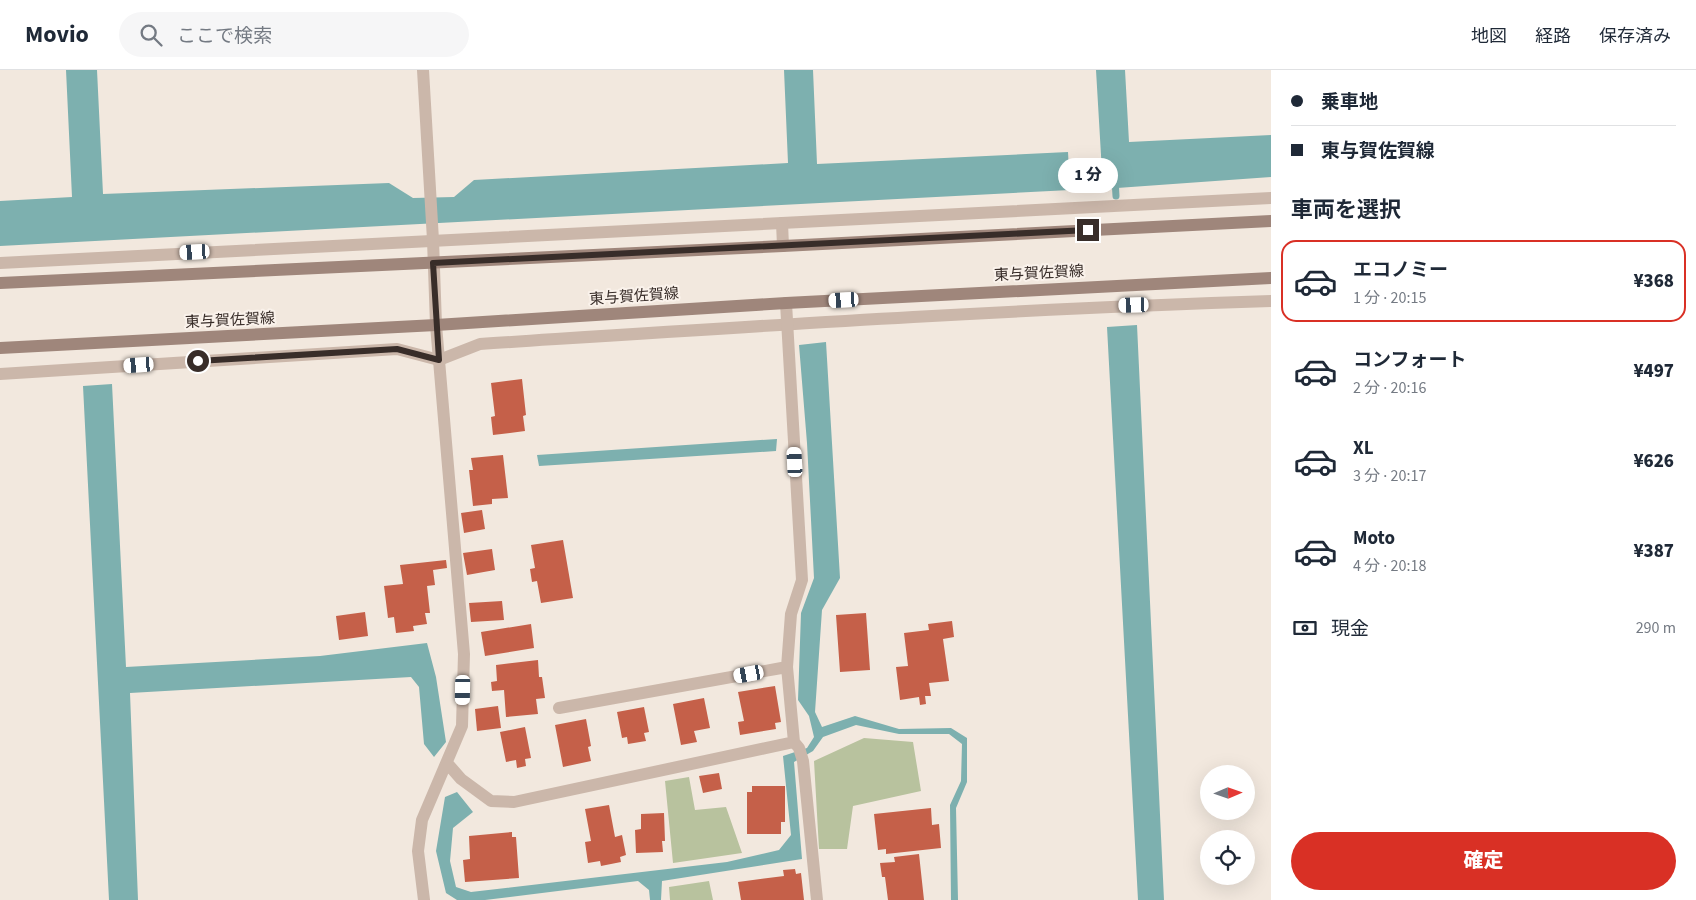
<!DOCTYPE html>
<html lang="ja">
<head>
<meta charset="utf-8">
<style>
  body { margin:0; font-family:"Source Sans 3","Noto Sans JP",sans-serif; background:#f6f6f7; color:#1f2937; height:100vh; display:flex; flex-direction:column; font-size:19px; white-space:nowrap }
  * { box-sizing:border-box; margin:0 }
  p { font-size:16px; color:#747a83 }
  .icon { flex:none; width:28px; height:28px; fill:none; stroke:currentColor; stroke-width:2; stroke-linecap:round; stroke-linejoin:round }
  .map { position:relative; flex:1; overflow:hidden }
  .details { display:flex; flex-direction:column; background:#fff; width:425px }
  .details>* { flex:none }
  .banner { display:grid; align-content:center; height:110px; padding:0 20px; background:#fff }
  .needle { width:32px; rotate:88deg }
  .tools { position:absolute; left:1200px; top:695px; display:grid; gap:10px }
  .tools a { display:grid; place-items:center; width:55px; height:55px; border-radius:50%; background:#fff; box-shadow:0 5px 20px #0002; font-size:25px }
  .end { position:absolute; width:22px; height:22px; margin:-11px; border:6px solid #382d29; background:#fff; box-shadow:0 0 0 2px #fff }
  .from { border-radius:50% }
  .bubble { position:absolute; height:35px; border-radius:18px; background:#fff; box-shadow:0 5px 20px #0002; font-size:16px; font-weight:800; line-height:35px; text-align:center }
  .car { position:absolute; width:15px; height:30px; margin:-15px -8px; border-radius:6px; box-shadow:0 0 4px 1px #0007; background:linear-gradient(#fff 24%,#345 0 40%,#fff 0 76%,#345 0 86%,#fff 0) }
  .banner b { display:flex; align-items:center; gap:18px; height:48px; font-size:19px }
  .banner b+b { border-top:1px solid #e0e1e3 }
  .banner i { width:12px; height:12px; background:#1f2937 }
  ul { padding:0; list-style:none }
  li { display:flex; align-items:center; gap:15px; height:82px; margin:0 10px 8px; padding:0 10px; border:2px solid transparent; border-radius:15px }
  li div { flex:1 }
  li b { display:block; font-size:19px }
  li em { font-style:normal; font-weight:800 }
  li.on { border-color:#d93025 }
  li>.icon { width:45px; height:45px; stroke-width:1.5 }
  h2 { padding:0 20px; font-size:22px; line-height:60px }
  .pay { display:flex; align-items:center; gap:12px; height:55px; padding:0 20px; font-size:19px }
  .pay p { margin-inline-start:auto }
  .button { display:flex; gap:10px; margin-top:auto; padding:10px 20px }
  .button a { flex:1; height:58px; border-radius:30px; background:#d93025; color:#fff; font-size:20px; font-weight:800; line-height:58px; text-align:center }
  header { display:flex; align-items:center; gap:30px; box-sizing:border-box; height:70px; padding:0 25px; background:#fff; border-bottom:1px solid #e0e1e3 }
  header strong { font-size:24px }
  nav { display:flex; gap:28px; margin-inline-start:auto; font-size:18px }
  .search { width:350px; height:45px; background:#f6f6f7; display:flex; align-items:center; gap:12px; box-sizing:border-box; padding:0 18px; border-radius:28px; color:#747a83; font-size:19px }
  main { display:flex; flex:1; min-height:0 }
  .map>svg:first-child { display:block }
  .green { fill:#b8c29e }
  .water { fill:#7db0af }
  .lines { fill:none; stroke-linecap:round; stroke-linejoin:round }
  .stream { stroke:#7db0af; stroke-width:7 }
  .building { fill:#c56049 }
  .service { stroke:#cbb7aa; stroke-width:12 }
  .minor { stroke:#cbb7aa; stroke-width:12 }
  .secondary { stroke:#9f867b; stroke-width:12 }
  .route { stroke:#382d29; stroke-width:6 }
  .labels { text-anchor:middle; stroke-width:4; stroke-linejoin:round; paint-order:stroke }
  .street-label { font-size:15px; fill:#382d29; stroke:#faf2eb }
</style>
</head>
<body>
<header>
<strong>Movio</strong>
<div class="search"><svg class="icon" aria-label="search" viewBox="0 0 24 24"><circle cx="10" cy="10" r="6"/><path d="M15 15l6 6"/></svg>ここで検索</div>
<nav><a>地図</a><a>経路</a><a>保存済み</a></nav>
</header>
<main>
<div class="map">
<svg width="1271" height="830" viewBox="0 0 1271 830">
  <rect width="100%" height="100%" fill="#f2e8de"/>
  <path class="green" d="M 864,668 L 913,672 L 921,721 L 853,736 L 847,779 L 819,779 L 814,691 Z
    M 689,707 L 695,740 L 726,737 L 742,783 L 673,793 L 665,711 Z
    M 709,811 L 713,830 L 670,830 L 669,817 Z"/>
  <path class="water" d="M 66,0 L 97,0 L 103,124 L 389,113 L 413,128 L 454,127 L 474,110 L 788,93 L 784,0 L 813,0 L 817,94 L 1068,82 L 1070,120 L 0,176 L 0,131 L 72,127 Z
    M 1096,0 L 1125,0 L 1129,72 L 1271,65 L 1271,107 L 1103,119 Z
    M 1137,255 L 1164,830 L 1138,830 L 1107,257 Z
    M 826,272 L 840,508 L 822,540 L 815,642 L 822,657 L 855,646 L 899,659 L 951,658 L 967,668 L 967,712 L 956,738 L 958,830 L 951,830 L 950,735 L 961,711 L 962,674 L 949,664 L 899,664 L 856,655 L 823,667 L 813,681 L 794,692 L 802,789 L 662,811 L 661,830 L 650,830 L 649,820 L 638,811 L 485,830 L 457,830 L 446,823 L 436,781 L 445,727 L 457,722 L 473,742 L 453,758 L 450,791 L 456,817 L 471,822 L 727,792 L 779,780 L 791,765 L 783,686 L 807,678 L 814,667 L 809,646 L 798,630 L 801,543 L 814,508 L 807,373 L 799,275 Z
    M 112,314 L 126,597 L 320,586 L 427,573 L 436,607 L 446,672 L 434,687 L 424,674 L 419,617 L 411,607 L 130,623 L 138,830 L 109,830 L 83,316 Z
    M 777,369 L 776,381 L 539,396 L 537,385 Z"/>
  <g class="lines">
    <path class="stream" d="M 1115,109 L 1116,126"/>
  </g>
  <path class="building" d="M 522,309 L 526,345 L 523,346 L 525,361 L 493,365 L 491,347 L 495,346 L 491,313 Z
    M 503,385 L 508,428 L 492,429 L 492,434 L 473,436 L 469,400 L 473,400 L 471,388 Z
    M 482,440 L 485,459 L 464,463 L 461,443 Z
    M 563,470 L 573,528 L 541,533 L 537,511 L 532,512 L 530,499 L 535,498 L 531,475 Z
    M 492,479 L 495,500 L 467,505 L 463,483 Z
    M 446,490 L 447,498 L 433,500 L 435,515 L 427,516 L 430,543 L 425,543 L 427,554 L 413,556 L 414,561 L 396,563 L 394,547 L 388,548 L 384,516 L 403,514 L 400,495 Z
    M 502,531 L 504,550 L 471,552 L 469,533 Z
    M 365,542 L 368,566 L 339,570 L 336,546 Z
    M 866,543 L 870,600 L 840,602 L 836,545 Z
    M 952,551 L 954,567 L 943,569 L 949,611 L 929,613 L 931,626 L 925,626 L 926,634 L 920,635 L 919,627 L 900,630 L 896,597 L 908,596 L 904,563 L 929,560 L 928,554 Z
    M 531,554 L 534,578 L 485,586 L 481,562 Z
    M 538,590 L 539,607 L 542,607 L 545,628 L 536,629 L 538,644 L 506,647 L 504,620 L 492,621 L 491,612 L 497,611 L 496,595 Z
    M 775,616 L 781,652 L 775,653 L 776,659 L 740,665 L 738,652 L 744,651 L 738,622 Z
    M 704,628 L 710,658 L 694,661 L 697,672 L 681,675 L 673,634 Z
    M 498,636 L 501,658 L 477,661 L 475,639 Z
    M 644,637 L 649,662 L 644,663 L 646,671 L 628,674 L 627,667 L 622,668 L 617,642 Z
    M 586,649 L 591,676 L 588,677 L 591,691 L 563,697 L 555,655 Z
    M 525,657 L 531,688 L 525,689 L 526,696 L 517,698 L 516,690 L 506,692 L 500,662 Z
    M 719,703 L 722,719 L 703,723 L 699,706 Z
    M 752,716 L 785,716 L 785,752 L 781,752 L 781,764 L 747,764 L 747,722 L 752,722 Z
    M 609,735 L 615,767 L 622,765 L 626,785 L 620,787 L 621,792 L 601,796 L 600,791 L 588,793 L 585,772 L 591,771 L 585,739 Z
    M 931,738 L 932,755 L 939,754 L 941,778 L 886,784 L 886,779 L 878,780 L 874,744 Z
    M 664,743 L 665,771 L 662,771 L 663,782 L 636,783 L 635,760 L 641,759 L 641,744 Z
    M 512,762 L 512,767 L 516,767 L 519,808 L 465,812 L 463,790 L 470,789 L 469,766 Z
    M 919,784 L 924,830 L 888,830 L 885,807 L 882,807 L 880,793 L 895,792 L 894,787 Z
    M 795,799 L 796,804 L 801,803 L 804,830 L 741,830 L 738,812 L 784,806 L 783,800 Z"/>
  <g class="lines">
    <path class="service" d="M 0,193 L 1271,128
      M 0,304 L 397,279 L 439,290 L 480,274 C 744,257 1007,239 1271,231"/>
    <path class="minor" d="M 423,0 L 433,170 L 436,255 L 464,584 L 462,656 L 422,750 L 418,781 L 424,830
      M 782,153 L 783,176
      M 786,233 L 802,510 L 791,544 L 787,597 L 794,672
      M 559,638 L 787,597
      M 447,693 L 461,709 L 491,731 L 514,732 L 794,672 L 799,678 L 803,691 L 817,830"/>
    <path class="secondary" d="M 0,213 L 783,176 L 1271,151
      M 0,278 L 436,255 L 786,233 L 1271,208"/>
  </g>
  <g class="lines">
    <path class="route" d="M 198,291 L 397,279 L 439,290 L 433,193 L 1088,160"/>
  </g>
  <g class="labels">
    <g class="street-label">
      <text transform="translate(1039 203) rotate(-3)" y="5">東与賀佐賀線</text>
      <text transform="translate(634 226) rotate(-4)" y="5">東与賀佐賀線</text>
      <text transform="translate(230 250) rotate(-3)" y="5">東与賀佐賀線</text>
    </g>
  </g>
</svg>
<div class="tools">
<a><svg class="needle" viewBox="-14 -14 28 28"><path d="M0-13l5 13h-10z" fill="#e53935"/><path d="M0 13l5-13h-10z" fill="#747a83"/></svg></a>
<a><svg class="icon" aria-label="locate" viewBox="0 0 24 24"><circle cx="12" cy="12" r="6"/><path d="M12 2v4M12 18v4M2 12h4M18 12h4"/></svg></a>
</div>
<i class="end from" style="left:198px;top:291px"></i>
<i class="end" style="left:1088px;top:160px"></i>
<div class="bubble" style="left:1058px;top:88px;width:60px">1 分</div>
<i class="car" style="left:195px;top:182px;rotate:267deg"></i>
<i class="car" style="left:844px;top:230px;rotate:267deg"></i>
<i class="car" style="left:1134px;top:235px;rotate:268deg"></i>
<i class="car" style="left:139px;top:295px;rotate:266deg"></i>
<i class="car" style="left:795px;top:392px;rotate:357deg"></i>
<i class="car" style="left:749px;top:604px;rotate:260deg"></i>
<i class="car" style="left:463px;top:620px;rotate:181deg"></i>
</div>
<section class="details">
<div class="banner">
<b><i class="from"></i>乗車地</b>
<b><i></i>東与賀佐賀線</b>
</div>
<h2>車両を選択</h2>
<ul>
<li class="on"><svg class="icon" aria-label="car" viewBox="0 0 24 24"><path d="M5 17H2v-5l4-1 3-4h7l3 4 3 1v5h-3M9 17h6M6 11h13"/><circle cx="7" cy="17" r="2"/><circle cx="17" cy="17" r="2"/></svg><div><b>エコノミー</b><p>1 分 · 20:15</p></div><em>¥368</em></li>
<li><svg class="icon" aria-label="car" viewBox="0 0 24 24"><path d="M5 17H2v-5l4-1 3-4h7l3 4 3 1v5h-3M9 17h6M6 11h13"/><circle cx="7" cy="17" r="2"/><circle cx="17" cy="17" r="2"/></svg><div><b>コンフォート</b><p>2 分 · 20:16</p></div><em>¥497</em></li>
<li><svg class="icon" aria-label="car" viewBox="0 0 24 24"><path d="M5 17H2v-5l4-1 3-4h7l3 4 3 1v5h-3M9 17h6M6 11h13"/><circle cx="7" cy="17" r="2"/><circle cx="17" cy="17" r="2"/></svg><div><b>XL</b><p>3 分 · 20:17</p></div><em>¥626</em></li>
<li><svg class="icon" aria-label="car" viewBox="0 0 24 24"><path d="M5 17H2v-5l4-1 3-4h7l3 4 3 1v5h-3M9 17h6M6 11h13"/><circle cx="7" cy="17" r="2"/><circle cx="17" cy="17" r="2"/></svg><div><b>Moto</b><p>4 分 · 20:18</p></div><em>¥387</em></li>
</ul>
<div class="pay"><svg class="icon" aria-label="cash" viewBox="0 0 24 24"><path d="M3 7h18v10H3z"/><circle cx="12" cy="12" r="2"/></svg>現金<p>290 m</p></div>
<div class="button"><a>確定</a></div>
</section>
</main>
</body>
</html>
